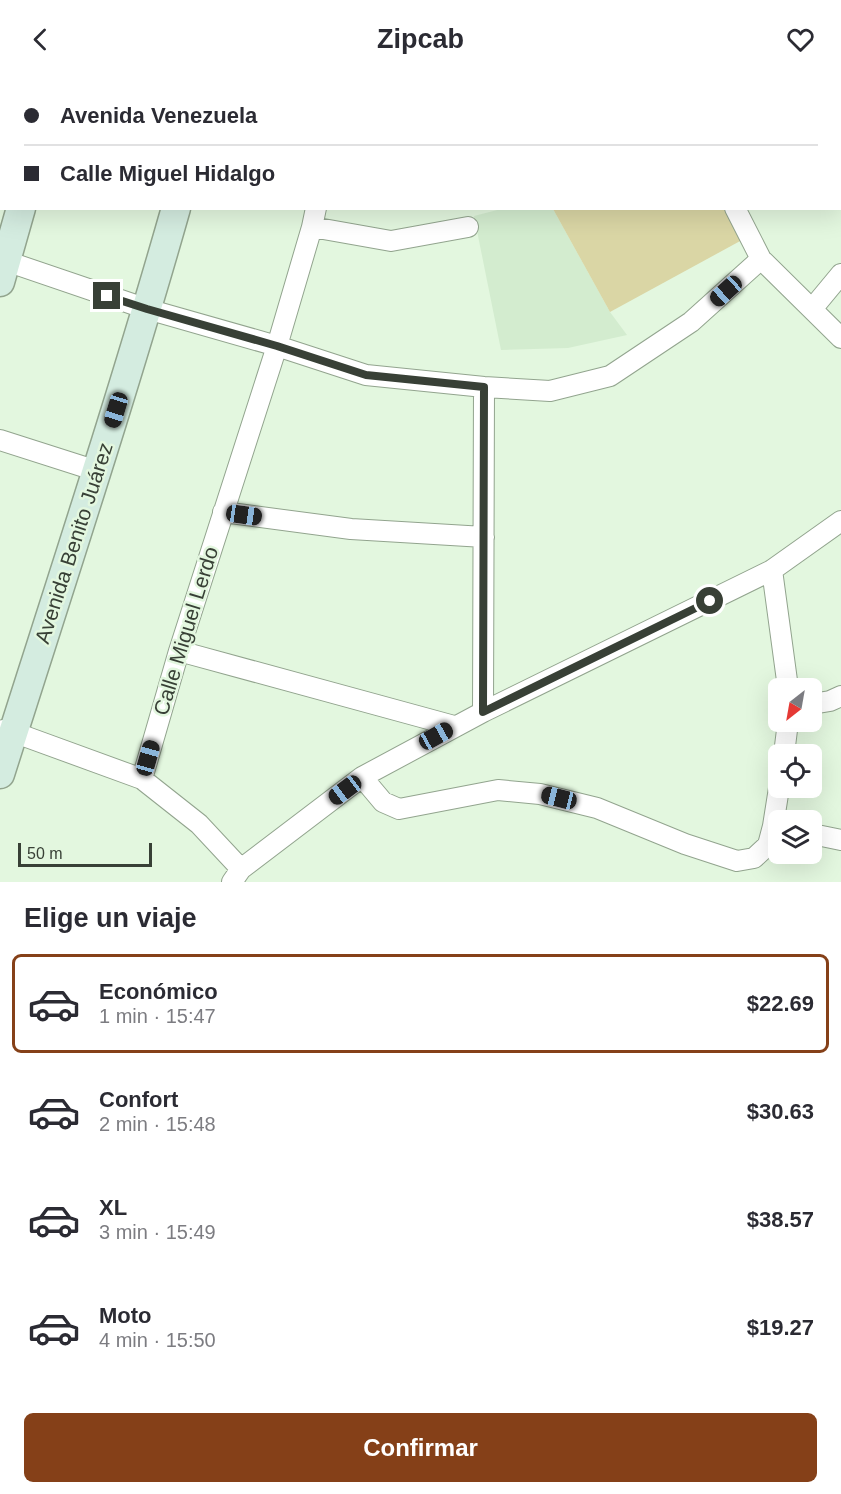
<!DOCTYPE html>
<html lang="es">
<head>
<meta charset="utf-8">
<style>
  body { margin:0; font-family:Arial,sans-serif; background:#f2f2f3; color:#2b2b33; height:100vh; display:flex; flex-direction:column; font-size:22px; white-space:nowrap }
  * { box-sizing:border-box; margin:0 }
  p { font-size:20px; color:#7c7c81 }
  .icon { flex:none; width:33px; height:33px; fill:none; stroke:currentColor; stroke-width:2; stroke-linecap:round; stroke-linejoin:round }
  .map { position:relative; height:804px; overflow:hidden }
  .panel { display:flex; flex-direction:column; background:#fff; flex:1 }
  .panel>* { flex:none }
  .guide { position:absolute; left:0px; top:0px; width:842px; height:132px; box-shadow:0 6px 24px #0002; display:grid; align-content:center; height:132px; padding:0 24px; background:#fff }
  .needle { width:39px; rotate:211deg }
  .controls { position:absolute; left:768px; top:600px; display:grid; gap:12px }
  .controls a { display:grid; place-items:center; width:54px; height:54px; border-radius:9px; background:#fff; box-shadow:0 6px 24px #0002; font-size:30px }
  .scale { position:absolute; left:18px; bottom:15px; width:134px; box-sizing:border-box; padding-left:6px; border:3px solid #384036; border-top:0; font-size:16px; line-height:21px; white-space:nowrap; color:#384036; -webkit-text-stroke:4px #e3f7df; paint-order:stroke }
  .end { position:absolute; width:27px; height:27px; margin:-14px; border:8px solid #384036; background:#fff; box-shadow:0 0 0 3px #fff }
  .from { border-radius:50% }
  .car { position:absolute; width:18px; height:36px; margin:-18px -9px; border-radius:8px; box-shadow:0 0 4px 2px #0007; background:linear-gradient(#222 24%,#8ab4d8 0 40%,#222 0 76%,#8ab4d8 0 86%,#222 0) }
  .guide b { display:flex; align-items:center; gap:21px; height:57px; font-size:22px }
  .guide b+b { border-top:2px solid #e1e1e2 }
  .guide i { width:15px; height:15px; background:#2b2b33 }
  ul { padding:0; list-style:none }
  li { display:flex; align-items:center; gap:18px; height:99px; margin:0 12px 9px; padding:0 12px; border:3px solid transparent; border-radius:9px }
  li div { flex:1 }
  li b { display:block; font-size:22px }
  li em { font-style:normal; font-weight:600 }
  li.current { border-color:#854018 }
  li>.icon { width:54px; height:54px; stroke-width:1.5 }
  h2 { padding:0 24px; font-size:27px; line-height:72px }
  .button { display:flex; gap:12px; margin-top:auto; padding:12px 24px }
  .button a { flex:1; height:69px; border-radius:9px; background:#854018; color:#fff; font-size:24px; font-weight:600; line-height:69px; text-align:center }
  header { display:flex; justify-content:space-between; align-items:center; height:78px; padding:0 24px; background:#fff; font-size:27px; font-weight:600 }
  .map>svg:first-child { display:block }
  .built { fill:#d3eccf }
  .green { fill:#dad6a5 }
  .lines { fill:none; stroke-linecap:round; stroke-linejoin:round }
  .minor-casing { stroke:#92a48e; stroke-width:22 }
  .secondary-casing { stroke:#92a48e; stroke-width:31 }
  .minor { stroke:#fff; stroke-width:20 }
  .secondary { stroke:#d4ece0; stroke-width:28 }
  .route { stroke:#384036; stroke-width:8 }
  .labels { text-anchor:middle; stroke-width:5; stroke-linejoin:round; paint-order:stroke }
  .street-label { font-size:21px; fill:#384036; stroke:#e3f7df }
</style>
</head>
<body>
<header><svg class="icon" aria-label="back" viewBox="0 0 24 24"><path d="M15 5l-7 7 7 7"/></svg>Zipcab<svg class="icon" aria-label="heart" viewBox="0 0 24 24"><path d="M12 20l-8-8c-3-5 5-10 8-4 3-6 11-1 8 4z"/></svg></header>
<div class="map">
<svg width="841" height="804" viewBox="0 0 841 804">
  <rect width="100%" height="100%" fill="#e3f7df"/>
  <path class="built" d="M 501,131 L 553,131 L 610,234 L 627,257 L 568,270 L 501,272 L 474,138 Z"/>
  <path class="green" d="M 553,131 L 727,131 L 742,162 L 610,234 Z"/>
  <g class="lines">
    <g class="minor-casing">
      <path id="minor" d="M 681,0 L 682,2
        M 797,2 L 798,0
        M 735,130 L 761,181 L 841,260
        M 312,149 L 391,163 L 468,149
        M 0,181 L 147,231 L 277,268 L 366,297 L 484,309 L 550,313 L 610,298 L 691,244 L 761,181
        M 812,231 L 841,196
        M 0,362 L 97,393
        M 223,434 L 351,451 L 484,459
        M 772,492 L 788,610
        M 179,573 L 454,648
        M 812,626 L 830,623 L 841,618
        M 483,634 L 484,309
        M 3,652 L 13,654 L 142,701 L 199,746 L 241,791
        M 784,676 L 788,644
        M 362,699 L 383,724 L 399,731 L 498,712 L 540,716 L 597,730 L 685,766 L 737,783 L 754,780 L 768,767 L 773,748 L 779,710
        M 142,701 L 179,573 L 277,268 L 312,149 L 316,130
        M 812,756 L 841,762
        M 232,804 L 241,791 L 362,699 L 483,634 L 772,492 L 841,443"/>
    </g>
    <g class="secondary-casing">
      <path id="secondary" d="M 255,0 L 260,2
        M 60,2 L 61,0
        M 213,2 L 213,0
        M 492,2 L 496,0
        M 0,204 L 21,130
        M 0,696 C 60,507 122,320 176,130"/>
    </g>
    <use href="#minor" class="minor"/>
    <use href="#secondary" class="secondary"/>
  </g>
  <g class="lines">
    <path class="route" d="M 107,218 L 147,231 L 277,268 L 366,297 L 484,309 L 483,634 L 710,523"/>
  </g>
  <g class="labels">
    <g class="street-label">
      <text transform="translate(74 465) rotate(-72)" y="7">Avenida Benito Juárez</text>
      <text transform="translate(186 553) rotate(-73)" y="7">Calle Miguel Lerdo</text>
    </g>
  </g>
</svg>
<div class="controls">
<a><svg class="needle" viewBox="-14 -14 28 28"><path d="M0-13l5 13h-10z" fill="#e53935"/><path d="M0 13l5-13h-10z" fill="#7c7c81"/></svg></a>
<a><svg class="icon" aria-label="locate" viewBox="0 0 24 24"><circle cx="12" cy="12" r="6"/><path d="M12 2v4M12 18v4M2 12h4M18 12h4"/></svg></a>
<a><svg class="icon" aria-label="layers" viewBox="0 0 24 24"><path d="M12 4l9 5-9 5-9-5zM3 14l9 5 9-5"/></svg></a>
</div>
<div class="scale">50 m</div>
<i class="end from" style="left:710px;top:523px"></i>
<i class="end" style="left:107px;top:218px"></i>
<i class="car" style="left:726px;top:213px;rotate:228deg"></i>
<i class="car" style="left:116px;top:332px;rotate:197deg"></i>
<i class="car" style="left:244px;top:437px;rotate:98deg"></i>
<i class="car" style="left:436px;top:658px;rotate:61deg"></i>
<i class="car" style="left:148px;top:680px;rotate:16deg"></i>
<i class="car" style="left:345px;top:712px;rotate:233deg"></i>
<i class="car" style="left:559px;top:720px;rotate:284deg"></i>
<div class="guide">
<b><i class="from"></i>Avenida Venezuela</b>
<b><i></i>Calle Miguel Hidalgo</b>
</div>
</div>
<section class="panel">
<h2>Elige un viaje</h2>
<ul>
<li class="current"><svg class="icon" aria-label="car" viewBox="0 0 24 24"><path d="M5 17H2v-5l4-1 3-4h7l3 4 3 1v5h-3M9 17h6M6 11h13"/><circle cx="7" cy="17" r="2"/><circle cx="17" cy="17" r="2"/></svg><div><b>Económico</b><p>1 min · 15:47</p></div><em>$22.69</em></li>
<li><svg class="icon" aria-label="car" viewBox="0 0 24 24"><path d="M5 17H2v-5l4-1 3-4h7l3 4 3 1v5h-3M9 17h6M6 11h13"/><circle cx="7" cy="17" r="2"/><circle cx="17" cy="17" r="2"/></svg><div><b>Confort</b><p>2 min · 15:48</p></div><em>$30.63</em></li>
<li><svg class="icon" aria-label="car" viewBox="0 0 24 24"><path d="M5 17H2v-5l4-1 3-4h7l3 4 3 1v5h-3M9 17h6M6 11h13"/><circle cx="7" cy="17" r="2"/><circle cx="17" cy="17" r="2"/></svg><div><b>XL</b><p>3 min · 15:49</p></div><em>$38.57</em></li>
<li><svg class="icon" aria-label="car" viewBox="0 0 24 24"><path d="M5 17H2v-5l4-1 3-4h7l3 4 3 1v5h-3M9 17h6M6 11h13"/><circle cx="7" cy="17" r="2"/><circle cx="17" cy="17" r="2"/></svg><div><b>Moto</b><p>4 min · 15:50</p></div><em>$19.27</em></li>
</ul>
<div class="button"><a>Confirmar</a></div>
</section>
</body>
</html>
